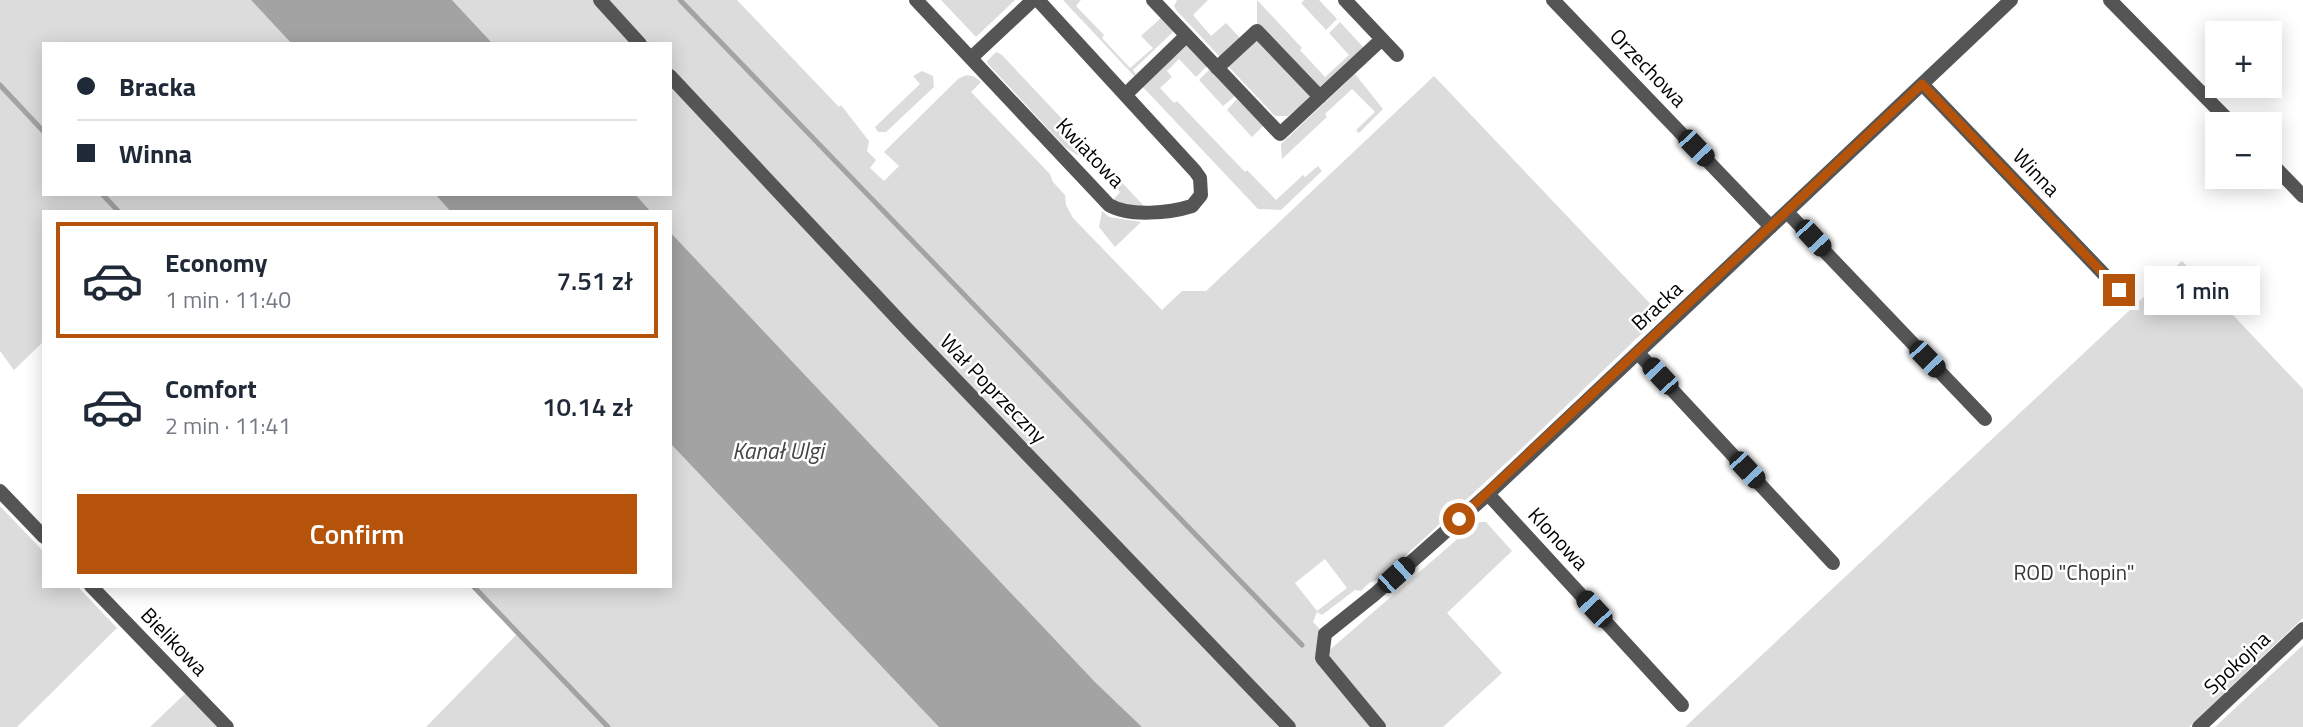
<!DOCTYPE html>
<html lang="en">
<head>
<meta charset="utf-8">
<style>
  body { margin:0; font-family:"Titillium Web",sans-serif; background:#f6f6f7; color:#1f2937; height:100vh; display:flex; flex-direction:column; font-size:26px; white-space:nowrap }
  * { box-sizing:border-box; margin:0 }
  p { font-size:23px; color:#747a83 }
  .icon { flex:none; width:38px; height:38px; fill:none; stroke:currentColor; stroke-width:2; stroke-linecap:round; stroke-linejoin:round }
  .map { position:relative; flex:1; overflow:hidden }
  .sheet { position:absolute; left:42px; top:210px; width:630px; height:378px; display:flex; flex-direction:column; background:#fff; border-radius:0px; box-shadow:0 4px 18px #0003 }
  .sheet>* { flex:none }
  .banner { position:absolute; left:42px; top:42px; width:630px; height:154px; border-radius:0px; box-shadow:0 4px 18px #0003; display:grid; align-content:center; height:154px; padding:0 35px; background:#fff }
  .fabs { position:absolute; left:2205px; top:21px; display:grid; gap:14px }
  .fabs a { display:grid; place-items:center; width:77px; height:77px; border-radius:0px; background:#fff; box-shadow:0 4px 18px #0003; font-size:35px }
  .end { position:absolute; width:32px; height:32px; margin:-16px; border:9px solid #b45309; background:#fff; box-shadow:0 0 0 4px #fff }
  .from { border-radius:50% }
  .bubble { position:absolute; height:49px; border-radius:0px; background:#fff; box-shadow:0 4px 18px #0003; font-size:23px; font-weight:600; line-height:49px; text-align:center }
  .car { position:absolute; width:21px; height:42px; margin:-21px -10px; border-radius:9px; box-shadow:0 0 5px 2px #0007; background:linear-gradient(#222 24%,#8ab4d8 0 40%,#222 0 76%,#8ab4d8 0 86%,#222 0) }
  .banner b { display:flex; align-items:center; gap:24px; height:66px; font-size:26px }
  .banner b+b { border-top:2px solid #e0e1e3 }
  .banner i { width:18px; height:18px; background:#1f2937 }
  ul { padding:12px 0 0; list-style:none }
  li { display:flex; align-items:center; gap:21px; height:116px; margin:0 14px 10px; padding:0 21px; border:4px solid transparent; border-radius:0px }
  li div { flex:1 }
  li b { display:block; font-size:26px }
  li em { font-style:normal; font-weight:600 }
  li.on { border-color:#b45309 }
  li>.icon { width:63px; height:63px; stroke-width:1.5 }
  .button { display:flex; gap:14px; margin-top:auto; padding:14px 35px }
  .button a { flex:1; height:80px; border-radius:0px; background:#b45309; color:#fff; font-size:28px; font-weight:600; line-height:80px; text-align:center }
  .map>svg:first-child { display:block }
  .green { fill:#dcdcdc; fill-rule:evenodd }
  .water { fill:#a3a3a3 }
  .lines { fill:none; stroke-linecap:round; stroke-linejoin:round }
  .stream { stroke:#a3a3a3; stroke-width:5 }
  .street { stroke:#555; stroke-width:14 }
  .route { stroke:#b45309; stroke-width:9 }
  .labels { text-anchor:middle; stroke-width:5; stroke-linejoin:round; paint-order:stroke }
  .street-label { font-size:21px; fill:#000; stroke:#fff }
  .park-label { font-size:21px; fill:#333; stroke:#fff }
  .water-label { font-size:23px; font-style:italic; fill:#444; stroke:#fff }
</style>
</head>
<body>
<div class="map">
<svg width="2303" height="727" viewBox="0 0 2303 727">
  <rect width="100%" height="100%" fill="#fff"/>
  <path class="green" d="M 0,0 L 251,0 L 292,44 L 44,44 L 44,194 L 435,194 L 451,212 L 44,212 L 44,341 L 14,370 L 0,351 Z
    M 452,0 L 737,0 L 839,107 L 841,105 L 869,141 L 867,151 L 876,160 L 870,168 L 884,181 L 899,166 L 884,152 L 958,79 C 967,73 973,74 981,82 L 971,92 L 1050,174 L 1053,182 L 1065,195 L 1066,205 L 1073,218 L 1162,310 L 1182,291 L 1206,291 L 1434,76 L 1661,315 L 1518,452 L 1380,579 L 1369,583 L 1361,591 L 1355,590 L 1322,615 L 1317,612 L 1313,622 L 1325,634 L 1322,658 L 1379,727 L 1142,727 L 1095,682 L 670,232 L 670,212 L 651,212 L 635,194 L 670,194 L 670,44 L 493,44 ZM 1325,559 L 1347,588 L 1317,611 L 1295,583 Z
    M 941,0 L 1015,0 L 976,37 Z
    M 1063,0 L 1081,0 L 1076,6 L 1104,35 L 1102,38 L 1130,68 L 1153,48 L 1141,36 L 1162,17 L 1174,31 L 1133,70 L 1136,75 L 1136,78 Z
    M 1177,0 L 1208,0 L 1193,15 L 1211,36 L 1226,23 L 1241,39 L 1221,58 L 1176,10 L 1174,6 Z
    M 1257,0 L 1302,48 L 1300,50 L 1325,77 L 1349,55 L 1329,33 L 1340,22 L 1365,49 L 1319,91 L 1257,25 Z
    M 1304,0 L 1319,0 L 1337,19 L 1326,30 L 1301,3 Z
    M 1257,36 L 1312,96 L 1288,116 L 1275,116 L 1226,64 Z
    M 1186,44 L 1207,66 L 1196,77 L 1179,59 L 1167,71 L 1172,77 L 1160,88 L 1174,103 L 1177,101 L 1245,172 L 1247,170 L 1276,200 L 1303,175 L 1305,177 L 1318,166 L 1322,171 L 1281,210 L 1258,209 L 1141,85 Z
    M 996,52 L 1002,55 L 1144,206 L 1119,204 L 1113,200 L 1120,192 L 1086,154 L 1077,155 L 1065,147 L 988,64 L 987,61 Z
    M 1210,69 L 1235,96 L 1223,106 L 1199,80 Z
    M 922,71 L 933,76 L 934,87 L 886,132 L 878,132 L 875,127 L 920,84 L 913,76 Z
    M 1355,74 L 1383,109 L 1359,133 L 1356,130 L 1375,112 L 1352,89 L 1325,114 L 1327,117 L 1282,159 L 1281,144 Z
    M 1237,99 L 1263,126 L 1252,137 L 1227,110 Z
    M 1102,211 L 1109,217 L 1141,222 L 1115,247 L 1099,227 Z
    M 2182,261 L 2303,389 L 2303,618 L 2189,727 L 1685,727 Z
    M 670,443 L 939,727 L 426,727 L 518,633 L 473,586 L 670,586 Z
    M 0,506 L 44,552 L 44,586 L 77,586 L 117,628 L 17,727 L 0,727 Z
    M 1477,522 L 1486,522 L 1512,551 L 1447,613 L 1502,673 L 1443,727 L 1386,727 L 1325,654 Z
    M 2303,645 L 2303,727 L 2215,727 Z
    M 190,689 L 227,727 L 150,727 Z"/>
  <path class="water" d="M 251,0 L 452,0 L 493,44 L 292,44 Z
    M 435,194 L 635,194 L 651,212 L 451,212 Z
    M 670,232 L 1095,682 L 1142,727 L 939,727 L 937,725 L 670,443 Z"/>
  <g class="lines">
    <path class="stream" d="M 680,0 L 1302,645
      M 0,85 L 44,132
      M 102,194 L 119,212
      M 473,586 L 608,727"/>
    <path class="street" d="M 600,0 L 640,44
      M 916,0 L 1109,205 C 1129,217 1170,213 1192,206 L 1201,195 L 1200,178 L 1195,171 L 1038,0
      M 1153,0 L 1280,134 L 1382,39
      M 1345,0 L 1397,55
      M 1553,0 L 1771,227
      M 2110,0 L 2232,124
      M 971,58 L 1033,0
      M 1217,68 L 1257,31 L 1320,97
      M 670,76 L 908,330 L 1289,727
      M 1922,84 L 2119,290
      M 1125,95 L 1186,36
      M 2270,162 L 2303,196
      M 1787,212 L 1985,419
      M 1638,353 L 1833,563
      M 0,491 L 44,537
      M 1488,494 L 1682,705
      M 91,586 L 227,727
      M 1379,727 L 1322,658 L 1325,634 L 1375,594 L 1488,494 L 2011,0
      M 2199,727 L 2303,629"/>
  </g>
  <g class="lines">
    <path class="route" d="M 1459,519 L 1922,84 L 2119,290"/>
  </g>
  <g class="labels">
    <g class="street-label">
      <text transform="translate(1648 68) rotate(46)" y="7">Orzechowa</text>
      <text transform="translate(1090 153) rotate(46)" y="7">Kwiatowa</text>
      <text transform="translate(2036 173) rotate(46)" y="7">Winna</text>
      <text transform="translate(1657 306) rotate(-43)" y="7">Bracka</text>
      <text transform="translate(993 389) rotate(46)" y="7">Wał Poprzeczny</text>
      <text transform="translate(1558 539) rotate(47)" y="7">Klonowa</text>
      <text transform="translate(174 642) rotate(46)" y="7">Bielikowa</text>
      <text transform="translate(2237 663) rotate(-43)" y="7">Spokojna</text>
    </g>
    <g class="park-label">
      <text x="2074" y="580">ROD "Chopin"</text>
    </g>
    <g class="water-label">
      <text x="778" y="459">Kanał Ulgi</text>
    </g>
  </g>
</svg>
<div class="fabs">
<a>+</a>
<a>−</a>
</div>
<i class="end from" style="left:1459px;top:519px"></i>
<i class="end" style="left:2119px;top:290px"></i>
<div class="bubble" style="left:2144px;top:266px;width:116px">1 min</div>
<i class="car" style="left:1696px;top:148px;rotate:136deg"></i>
<i class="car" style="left:1813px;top:238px;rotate:137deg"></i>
<i class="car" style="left:1927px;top:359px;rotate:136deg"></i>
<i class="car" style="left:1660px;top:376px;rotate:317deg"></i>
<i class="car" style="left:1747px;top:470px;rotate:137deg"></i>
<i class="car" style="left:1396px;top:575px;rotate:48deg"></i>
<i class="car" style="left:1594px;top:609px;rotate:317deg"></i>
<div class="banner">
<b><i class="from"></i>Bracka</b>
<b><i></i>Winna</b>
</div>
<section class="sheet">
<ul>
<li class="on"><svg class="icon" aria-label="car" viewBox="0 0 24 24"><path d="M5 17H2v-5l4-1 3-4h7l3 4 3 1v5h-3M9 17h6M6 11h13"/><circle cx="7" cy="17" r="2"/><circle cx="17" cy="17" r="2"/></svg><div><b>Economy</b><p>1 min · 11:40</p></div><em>7.51 zł</em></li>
<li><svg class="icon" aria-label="car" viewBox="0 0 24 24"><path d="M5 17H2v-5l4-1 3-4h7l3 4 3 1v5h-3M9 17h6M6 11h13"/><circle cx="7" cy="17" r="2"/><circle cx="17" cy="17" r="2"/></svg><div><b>Comfort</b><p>2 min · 11:41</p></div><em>10.14 zł</em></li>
</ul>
<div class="button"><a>Confirm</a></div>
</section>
</div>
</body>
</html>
